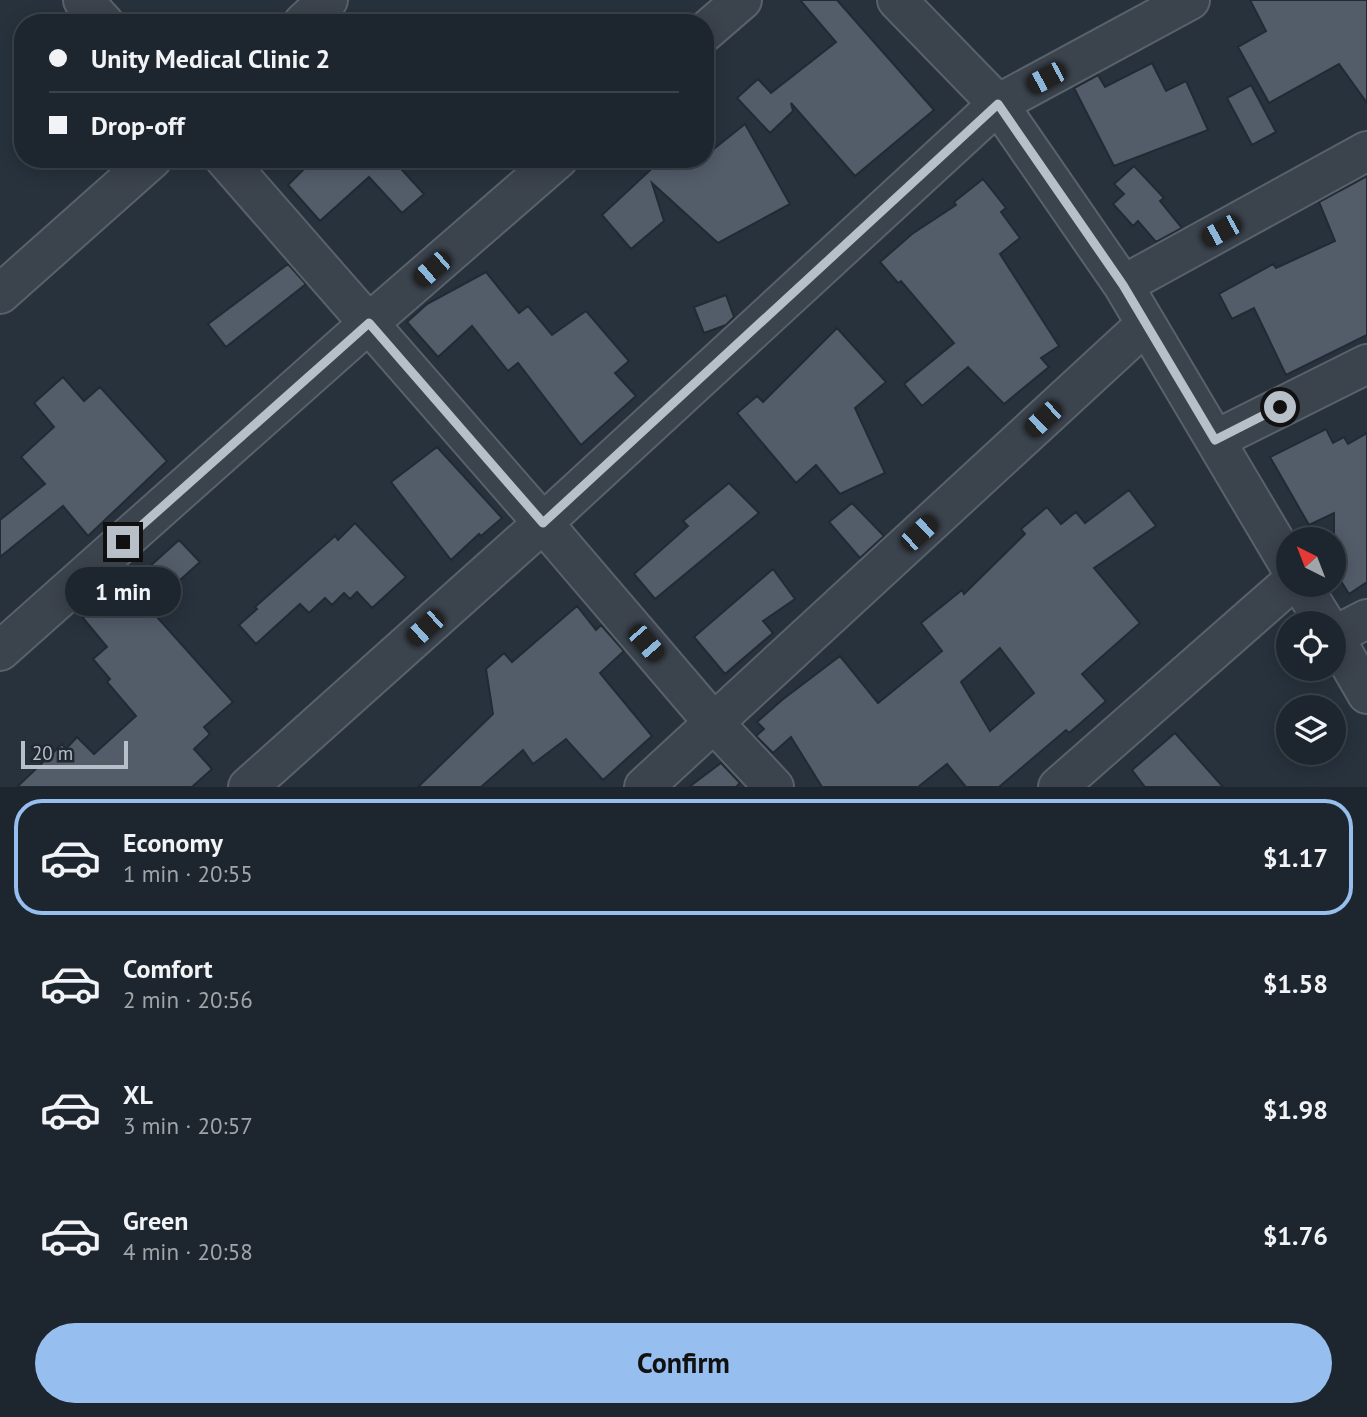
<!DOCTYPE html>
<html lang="en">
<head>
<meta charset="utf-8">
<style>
  body { margin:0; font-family:"PT Sans",sans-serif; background:#2a323a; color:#f1f3f6; height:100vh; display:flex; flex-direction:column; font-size:26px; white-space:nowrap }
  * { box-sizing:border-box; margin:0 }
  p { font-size:23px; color:#a0a5aa }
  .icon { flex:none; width:38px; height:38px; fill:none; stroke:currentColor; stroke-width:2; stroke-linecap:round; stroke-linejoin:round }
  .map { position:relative; height:787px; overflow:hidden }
  .panel { display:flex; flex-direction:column; background:#1d262e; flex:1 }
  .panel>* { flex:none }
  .hud { position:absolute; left:14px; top:14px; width:700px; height:154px; border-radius:28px; box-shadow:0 4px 18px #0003,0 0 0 2px #3b434a; display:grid; align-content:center; height:154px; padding:0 35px; background:#1d262e }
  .needle { width:46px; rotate:318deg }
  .controls { position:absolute; left:1276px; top:527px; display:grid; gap:14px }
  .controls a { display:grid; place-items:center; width:70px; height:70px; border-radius:50%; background:#1d262e; box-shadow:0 4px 18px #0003,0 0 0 2px #3b434a; font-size:35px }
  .scale { position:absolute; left:21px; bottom:18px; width:107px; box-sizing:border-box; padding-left:7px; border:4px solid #b7bfc8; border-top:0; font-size:19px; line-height:24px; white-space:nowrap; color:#b7bfc8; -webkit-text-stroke:5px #202832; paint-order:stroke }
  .end { position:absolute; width:32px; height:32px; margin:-16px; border:9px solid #b7bfc8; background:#111; box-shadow:0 0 0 4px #111 }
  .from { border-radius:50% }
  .bubble { position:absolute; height:49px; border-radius:24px; background:#1d262e; box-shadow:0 4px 18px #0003,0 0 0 2px #3b434a; font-size:23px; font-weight:800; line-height:49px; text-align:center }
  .car { position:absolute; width:21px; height:42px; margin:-21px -10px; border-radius:9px; box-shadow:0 0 5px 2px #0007; background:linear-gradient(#222 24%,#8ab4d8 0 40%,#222 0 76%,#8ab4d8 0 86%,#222 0) }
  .hud b { display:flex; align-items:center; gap:24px; height:66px; font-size:26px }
  .hud b+b { border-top:2px solid #3b434a }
  .hud i { width:18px; height:18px; background:#f1f3f6 }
  ul { padding:12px 0 0; list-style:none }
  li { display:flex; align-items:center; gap:21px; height:116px; margin:0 14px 10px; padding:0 21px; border:4px solid transparent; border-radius:28px }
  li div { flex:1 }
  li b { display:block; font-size:26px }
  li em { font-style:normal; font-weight:800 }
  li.active { border-color:#96beee }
  li>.icon { width:63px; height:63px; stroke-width:1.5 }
  .action { display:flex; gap:14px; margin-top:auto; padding:14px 35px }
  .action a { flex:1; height:80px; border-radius:42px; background:#96beee; color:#111; font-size:28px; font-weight:800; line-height:80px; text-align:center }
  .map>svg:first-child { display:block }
  .building { fill:#535d6a; stroke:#222a34; stroke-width:2; fill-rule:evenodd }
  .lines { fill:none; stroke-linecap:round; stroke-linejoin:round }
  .minor-casing { stroke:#59616b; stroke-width:42 }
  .minor { stroke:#3b434d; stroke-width:38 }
  .route { stroke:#b7bfc8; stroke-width:9 }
</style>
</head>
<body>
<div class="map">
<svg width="1367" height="787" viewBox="0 0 1367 787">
  <rect width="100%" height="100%" fill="#27323d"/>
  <path class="building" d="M 800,0 L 837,0 L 934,110 L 855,176 L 791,103 L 793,111 L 770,133 L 737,98 L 758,79 L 771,93 L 836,42 Z
    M 1250,0 L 1367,0 L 1367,103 L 1339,64 L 1269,103 L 1238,47 L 1266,31 Z
    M 1152,63 L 1166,91 L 1186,81 L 1208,130 L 1114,166 L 1074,88 L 1098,75 L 1105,87 Z
    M 1251,85 L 1276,132 L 1252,145 L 1227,98 Z
    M 745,124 L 790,204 L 718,243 L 652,183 L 664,221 L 631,249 L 602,215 L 662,159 L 705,159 L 705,156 Z
    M 314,159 L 392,159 L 424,194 L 402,213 L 369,177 L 320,221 L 288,185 Z
    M 1134,166 L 1164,198 L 1160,201 L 1182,228 L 1156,242 L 1138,221 L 1133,226 L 1113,204 L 1124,194 L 1114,184 Z
    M 1367,176 L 1367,335 L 1286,375 L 1254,308 L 1232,319 L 1219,294 L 1273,264 L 1276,268 L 1335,241 L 1319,202 Z
    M 983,179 L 1006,208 L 1001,212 L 1020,238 L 1000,254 L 1059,346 L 1041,358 L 1049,367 L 1004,404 L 968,367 L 922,406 L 904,384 L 954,343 L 901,281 L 898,283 L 880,262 L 912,234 L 956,205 L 954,202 Z
    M 288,264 L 306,284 L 226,347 L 208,324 Z
    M 486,272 L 519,313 L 528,306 L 552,335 L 586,311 L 629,361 L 615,373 L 636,396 L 581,445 L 518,363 L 508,371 L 472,326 L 438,357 L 407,322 L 427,304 Z
    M 726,295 L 734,317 L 726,325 L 704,333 L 694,307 Z
    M 837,328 L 886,382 L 855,408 L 885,473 L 840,494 L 816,465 L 796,483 L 737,413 L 757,396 L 763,402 Z
    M 63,377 L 84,401 L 100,387 L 167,461 L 88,536 L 63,506 L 0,557 L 0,520 L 45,484 L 21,457 L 54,427 L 34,403 Z
    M 1326,429 L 1333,443 L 1344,437 L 1348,444 L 1367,433 L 1367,582 L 1349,594 L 1334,570 L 1334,513 L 1309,525 L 1270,457 Z
    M 437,447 L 502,518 L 481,536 L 479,534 L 451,560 L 391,482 Z
    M 729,483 L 759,513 L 655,599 L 634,574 L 688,526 L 683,521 Z
    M 1129,490 L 1156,526 L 1094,568 L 1140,623 L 1082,674 L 1106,701 L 1069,733 L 1066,730 L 999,787 L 966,787 L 947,764 L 918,787 L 822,787 L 791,737 L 773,753 L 756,736 L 764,729 L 757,722 L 782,700 L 840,656 L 878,703 L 942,651 L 921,623 L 962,590 L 964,594 L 1025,534 L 1021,529 L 1047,507 L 1061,524 L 1076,512 L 1085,523 ZM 1000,648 L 1034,693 L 990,731 L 961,682 Z
    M 852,503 L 884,536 L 860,558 L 829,522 Z
    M 355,523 L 406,577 L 372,608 L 357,592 L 350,599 L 344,593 L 332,605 L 325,598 L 309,613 L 300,604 L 256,644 L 239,625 L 257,609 L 255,607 L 335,536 L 338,540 Z
    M 179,540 L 200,562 L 149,608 L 233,702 L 204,727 L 210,734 L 194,749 L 212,769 L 192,787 L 17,787 L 62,744 L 66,749 L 77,737 L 94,754 L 136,716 L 107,682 L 110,679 L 93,659 L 107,647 L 83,618 L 124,580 L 129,585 Z
    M 773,569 L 795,599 L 763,621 L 773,633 L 725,674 L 694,637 Z
    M 577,606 L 596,630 L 601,625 L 624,651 L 600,673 L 652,736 L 603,780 L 566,739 L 533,764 L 523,750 L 481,787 L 418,787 L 493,714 L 486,669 L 504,653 L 512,662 Z
    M 1175,733 L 1223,787 L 1145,787 L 1132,770 Z
    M 721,763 L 740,783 L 736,787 L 689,787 Z"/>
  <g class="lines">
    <g class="minor-casing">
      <path id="minor" d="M 83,0 L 104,23
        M 897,0 L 998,104 L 1123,285 L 1288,563
        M 303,23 L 328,0
        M 705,32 L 742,0
        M 225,159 L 543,523 L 714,723 L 774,787
        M 1123,285 L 1367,151
        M 0,294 L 152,159
        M 1215,440 L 1367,364
        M 1301,584 L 1325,623
        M 1334,636 L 1367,619
        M 1334,637 L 1367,694
        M 0,651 L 369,323 L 558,159
        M 248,787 L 543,523 L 998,104 L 1190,0
        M 644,787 L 1146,324
        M 1058,787 L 1289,584"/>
    </g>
    <use href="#minor" class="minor"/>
  </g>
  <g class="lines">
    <path class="route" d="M 123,542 L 369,323 L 543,523 L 998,104 L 1123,285 L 1215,440 L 1280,407"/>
  </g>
</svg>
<div class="controls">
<a><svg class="needle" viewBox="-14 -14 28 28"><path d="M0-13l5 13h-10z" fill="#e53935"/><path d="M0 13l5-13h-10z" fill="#a0a5aa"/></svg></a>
<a><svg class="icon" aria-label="locate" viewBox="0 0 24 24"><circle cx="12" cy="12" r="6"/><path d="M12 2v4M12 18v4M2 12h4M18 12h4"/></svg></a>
<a><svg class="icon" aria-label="layers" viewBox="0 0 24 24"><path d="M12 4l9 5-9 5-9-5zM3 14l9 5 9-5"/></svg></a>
</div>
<div class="scale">20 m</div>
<i class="end from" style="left:1280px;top:407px"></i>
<i class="end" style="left:123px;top:542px"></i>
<div class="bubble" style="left:65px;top:567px;width:116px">1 min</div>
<i class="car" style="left:1046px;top:78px;rotate:242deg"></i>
<i class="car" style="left:1221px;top:231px;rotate:241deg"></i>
<i class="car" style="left:432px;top:269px;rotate:229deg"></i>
<i class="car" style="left:1043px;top:419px;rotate:227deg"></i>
<i class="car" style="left:919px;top:533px;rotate:47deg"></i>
<i class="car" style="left:425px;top:628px;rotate:228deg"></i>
<i class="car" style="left:646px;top:643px;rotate:139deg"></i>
<div class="hud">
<b><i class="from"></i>Unity Medical Clinic 2</b>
<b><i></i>Drop-off</b>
</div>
</div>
<section class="panel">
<ul>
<li class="active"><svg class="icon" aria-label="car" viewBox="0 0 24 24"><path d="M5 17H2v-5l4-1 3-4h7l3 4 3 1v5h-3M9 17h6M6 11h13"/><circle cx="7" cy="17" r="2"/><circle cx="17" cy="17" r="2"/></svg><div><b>Economy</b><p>1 min · 20:55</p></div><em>$1.17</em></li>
<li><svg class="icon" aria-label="car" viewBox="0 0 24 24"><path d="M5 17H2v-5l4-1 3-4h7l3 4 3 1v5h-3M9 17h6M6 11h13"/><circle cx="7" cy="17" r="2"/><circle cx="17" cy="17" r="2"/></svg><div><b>Comfort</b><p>2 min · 20:56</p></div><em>$1.58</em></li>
<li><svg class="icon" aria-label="car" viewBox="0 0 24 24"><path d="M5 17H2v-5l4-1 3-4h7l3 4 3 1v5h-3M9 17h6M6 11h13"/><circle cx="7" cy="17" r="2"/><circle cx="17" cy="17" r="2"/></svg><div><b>XL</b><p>3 min · 20:57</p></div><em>$1.98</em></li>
<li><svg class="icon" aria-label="car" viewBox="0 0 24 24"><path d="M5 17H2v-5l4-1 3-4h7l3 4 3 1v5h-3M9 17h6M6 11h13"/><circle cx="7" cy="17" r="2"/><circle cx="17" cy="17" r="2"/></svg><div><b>Green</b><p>4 min · 20:58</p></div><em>$1.76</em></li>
</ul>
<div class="action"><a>Confirm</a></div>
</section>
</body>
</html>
